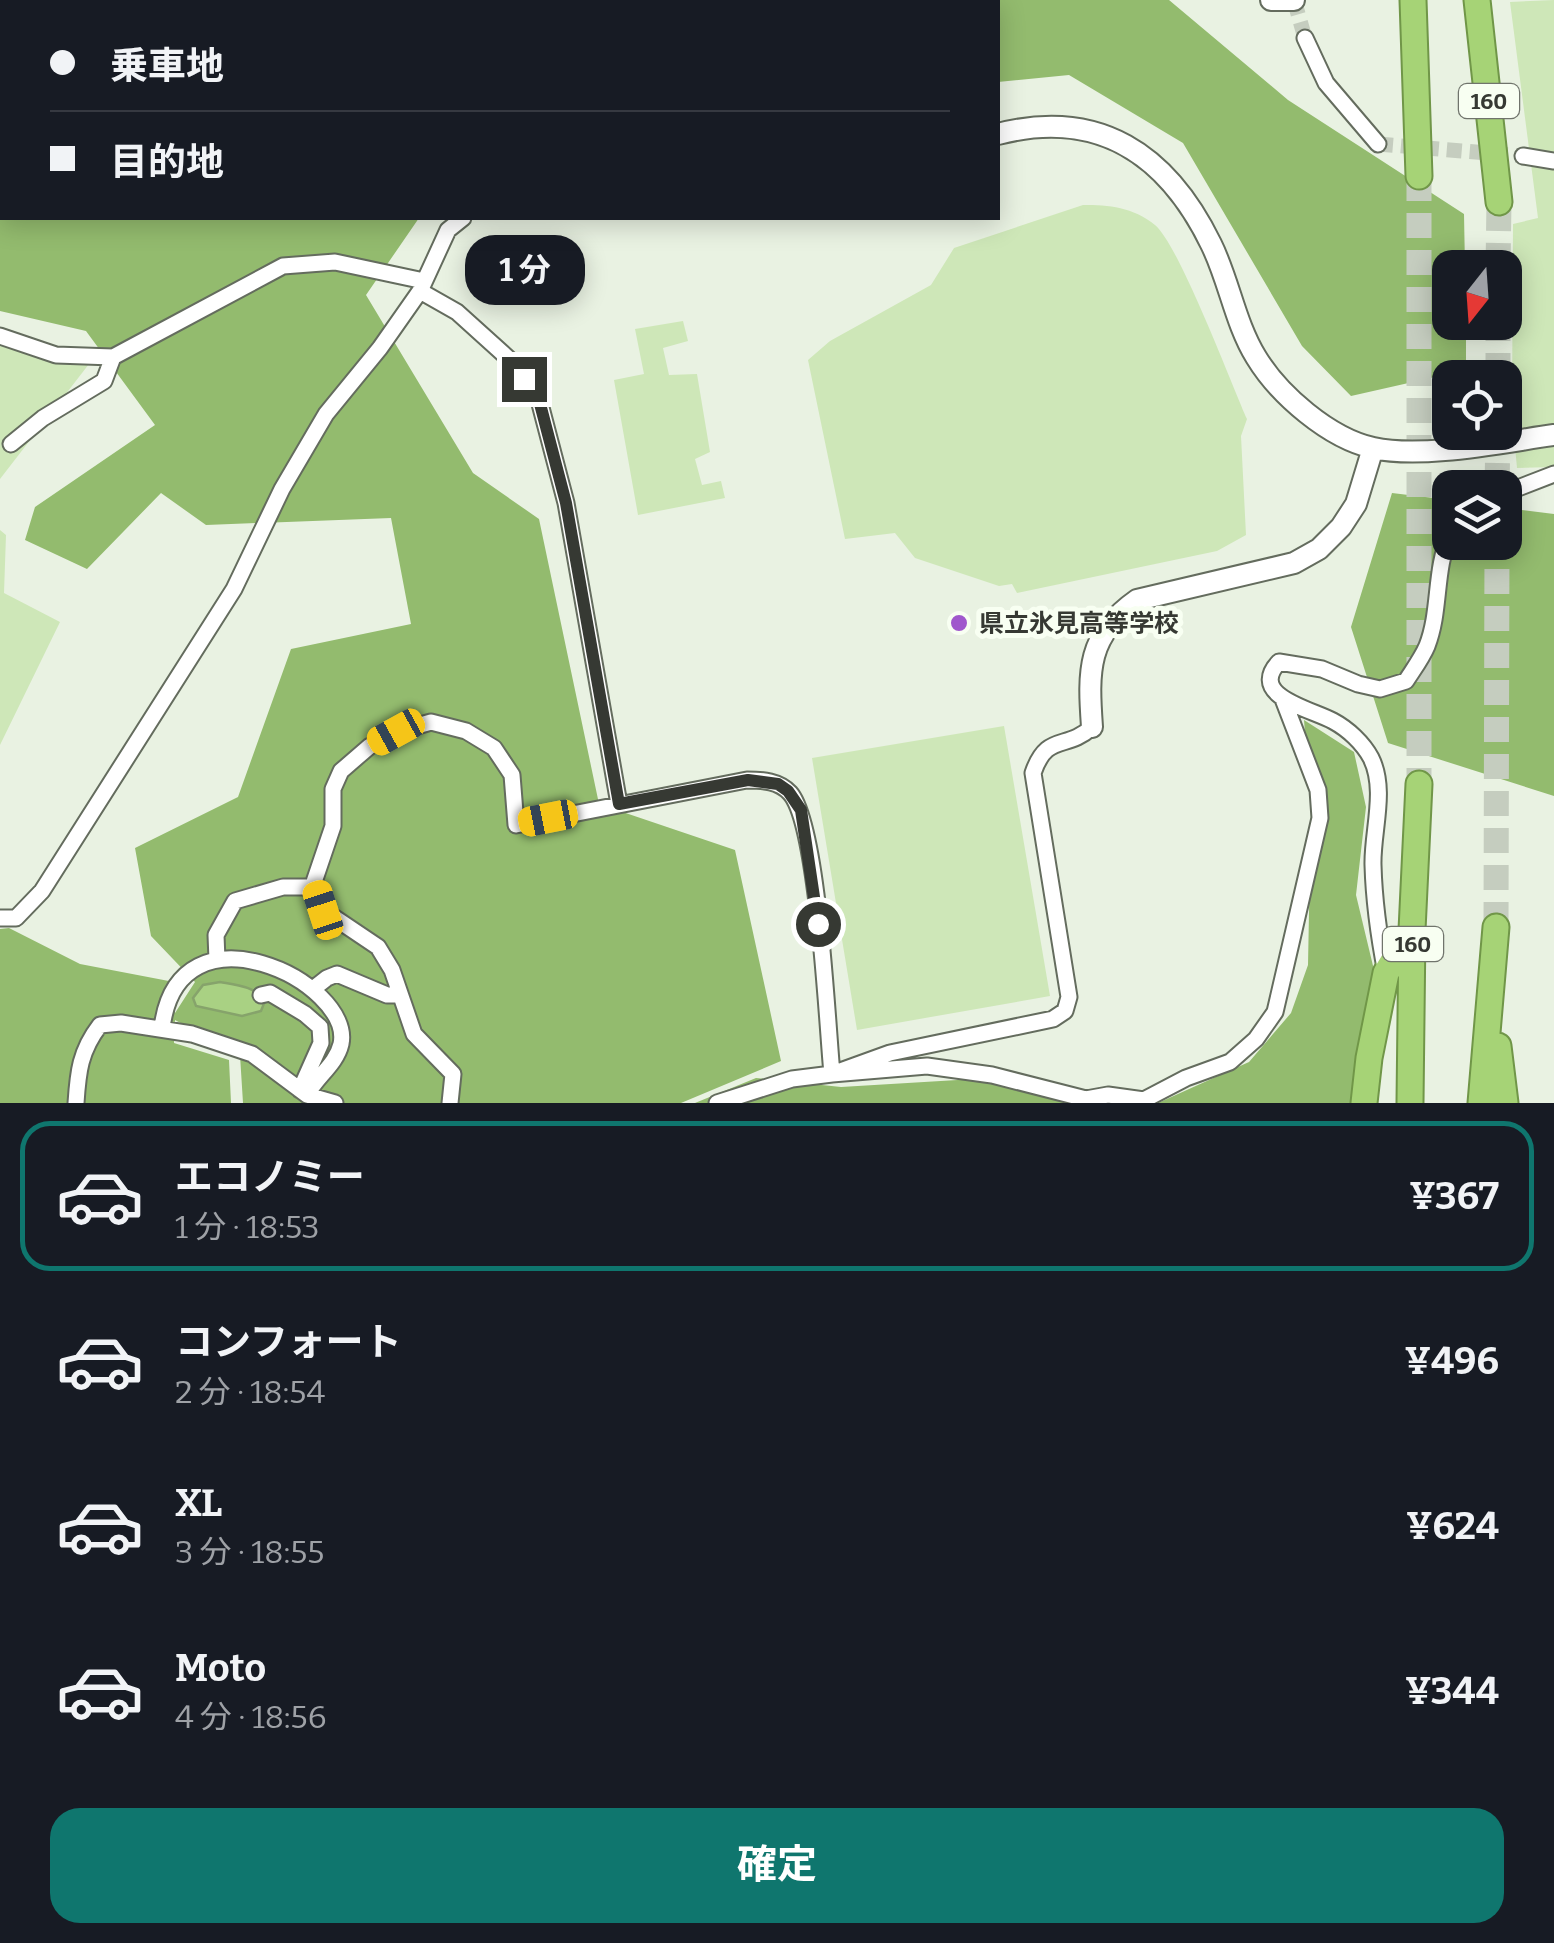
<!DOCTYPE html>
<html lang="ja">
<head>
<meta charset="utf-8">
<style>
  body { margin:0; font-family:Bitter,"Noto Sans JP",serif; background:#242831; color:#f1f3f6; height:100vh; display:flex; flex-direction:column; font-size:38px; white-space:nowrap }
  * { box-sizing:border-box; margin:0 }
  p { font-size:32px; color:#9ea1a6 }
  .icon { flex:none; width:55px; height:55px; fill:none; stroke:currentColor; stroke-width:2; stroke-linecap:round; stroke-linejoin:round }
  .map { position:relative; height:1103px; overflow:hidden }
  .drawer { display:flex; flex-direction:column; background:#171b24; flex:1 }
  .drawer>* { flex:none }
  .top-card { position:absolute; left:0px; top:0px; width:1000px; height:220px; box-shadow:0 5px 25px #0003; display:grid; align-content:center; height:220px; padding:0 50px; background:#171b24 }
  .needle { width:65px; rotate:197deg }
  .controls { position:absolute; left:1432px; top:250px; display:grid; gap:20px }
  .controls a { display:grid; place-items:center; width:90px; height:90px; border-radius:20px; background:#171b24; box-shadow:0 5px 25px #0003; font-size:50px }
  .end { position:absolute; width:45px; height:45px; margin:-22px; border:12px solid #363933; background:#fff; box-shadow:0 0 0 5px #fff }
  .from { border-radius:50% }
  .bubble { position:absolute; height:70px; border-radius:30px; background:#171b24; box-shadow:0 5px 25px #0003; font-size:32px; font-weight:700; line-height:70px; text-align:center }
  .car { position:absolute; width:30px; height:60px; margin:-30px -15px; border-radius:12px; box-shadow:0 0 8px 2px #0007; background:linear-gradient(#f5c518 24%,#345 0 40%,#f5c518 0 76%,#345 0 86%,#f5c518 0) }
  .top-card b { display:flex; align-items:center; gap:35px; height:95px; font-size:38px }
  .top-card b+b { border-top:2px solid #363941 }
  .top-card i { width:25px; height:25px; background:#f1f3f6 }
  ul { padding:18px 0 0; list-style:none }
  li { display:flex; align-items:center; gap:30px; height:150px; margin:0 20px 15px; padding:0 30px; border:5px solid transparent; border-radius:30px }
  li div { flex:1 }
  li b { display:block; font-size:38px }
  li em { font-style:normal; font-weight:700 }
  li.on { border-color:#0f766e }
  li>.icon { width:90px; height:90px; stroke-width:1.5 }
  .primary-button { display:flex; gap:20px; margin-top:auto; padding:20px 50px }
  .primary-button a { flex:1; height:115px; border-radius:30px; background:#0f766e; color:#fff; font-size:40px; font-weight:700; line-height:115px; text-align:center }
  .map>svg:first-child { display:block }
  .green { fill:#cee7b8 }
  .forest { fill:#93bb6e }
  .water { fill:#a9d183; stroke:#86a36b; stroke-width:2.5 }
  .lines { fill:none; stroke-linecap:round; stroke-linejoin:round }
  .minor-tunnel { stroke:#c5cdbf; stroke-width:15; stroke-dasharray:15 8; stroke-linecap:butt }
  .trunk-tunnel { stroke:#c5cdbf; stroke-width:25; stroke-dasharray:25 12; stroke-linecap:butt }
  .minor-casing { stroke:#646c5e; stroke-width:19 }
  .tertiary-casing { stroke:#646c5e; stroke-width:24 }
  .trunk-casing { stroke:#709648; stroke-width:29 }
  .minor { stroke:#fff; stroke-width:15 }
  .tertiary { stroke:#fff; stroke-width:20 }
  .trunk { stroke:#a6d376; stroke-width:25 }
  .route { stroke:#363933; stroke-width:12 }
  .poi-dot { fill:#a058cc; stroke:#f8fff2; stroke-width:4 }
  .labels { text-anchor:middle; stroke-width:10; stroke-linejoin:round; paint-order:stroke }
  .shield { fill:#f8fff2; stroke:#70746c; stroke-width:2.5 }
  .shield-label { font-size:22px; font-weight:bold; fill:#363933 }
  .poi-label { font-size:25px; font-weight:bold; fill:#363933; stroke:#f8fff2; text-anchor:start }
</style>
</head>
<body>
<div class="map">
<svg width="1554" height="1103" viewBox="0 0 1554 1103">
  <rect width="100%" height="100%" fill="#e9f2e2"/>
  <path class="green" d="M 1554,0 L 1554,467 L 1517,468 L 1512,414 L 1513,224 L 1538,218 L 1510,2 Z
    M 1083,205 C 1109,205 1133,207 1155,225 C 1179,245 1231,383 1247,419 L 1241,436 L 1246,535 L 1217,551 L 1017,593 L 1012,584 L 999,586 L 915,558 L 895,533 L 845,539 L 808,360 L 830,341 L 931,285 L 954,248 Z
    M 683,321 L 688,341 L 663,348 L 669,375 L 697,374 L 710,452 L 695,459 L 702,485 L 721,481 L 725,498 L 638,515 L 614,380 L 644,374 L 635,329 Z
    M 0,343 L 53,360 L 89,364 L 0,479 Z
    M 0,530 L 6,535 L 4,593 L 60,622 L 0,745 Z
    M 1004,726 L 1050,996 L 857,1030 L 812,758 Z"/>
  <path class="forest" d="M 75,0 L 406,0 L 407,2 L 75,2 Z
    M 550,0 L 1169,0 L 1288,100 L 1464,214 L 1465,267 L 1450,268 L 1450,322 L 1466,323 L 1466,370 L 1351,396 L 1302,346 L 1183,143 L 1069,75 L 998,82 L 998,2 Z
    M 0,160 L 2,218 L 419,218 L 366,295 L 473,473 L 539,519 L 599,804 L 735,850 L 781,1061 L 681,1103 L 243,1103 L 240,1055 L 175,1020 L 174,1043 L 229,1060 L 231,1103 L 0,1103 L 0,929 L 9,928 L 80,964 L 174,982 L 175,1013 L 195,982 L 151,936 L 135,848 L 238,797 L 291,649 L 411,624 L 391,518 L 206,525 L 161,493 L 87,569 L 25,540 L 35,507 L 155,425 L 86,331 L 0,311 Z
    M 1392,493 L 1450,500 L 1450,542 L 1505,542 L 1505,508 L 1554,514 L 1554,796 L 1388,743 L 1351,627 Z
    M 1304,720 L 1354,752 L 1366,807 L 1356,895 L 1374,970 L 1356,1103 L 1158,1103 L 1249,1062 L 1291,1013 L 1308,965 L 1311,809 Z
    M 756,1078 L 841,1087 L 974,1079 L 1089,1103 L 695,1103 Z"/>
  <path class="water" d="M 220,982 C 237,985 254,986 265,1001 L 261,1011 L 242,1016 L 196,1006 L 193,998 L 203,985 Z"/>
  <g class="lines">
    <path class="minor-tunnel" d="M 1294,0 L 1305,38
      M 1378,144 L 1523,156"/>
    <path class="trunk-tunnel" d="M 1419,176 L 1419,784
      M 1498,268 L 1499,202
      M 1498,378 L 1498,322
      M 1497,488 L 1498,432
      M 1496,927 L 1497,542"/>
    <g class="minor-casing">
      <path id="minor" d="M 475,0 L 479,2
        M 0,36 L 2,37
        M 1305,38 L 1326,83 L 1378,144
        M 1523,156 L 1554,161
        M 420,291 L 457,312 L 509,359 L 539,400 L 566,503 L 619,804
        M 0,336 L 56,355 L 113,357 L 283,266 L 335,262 L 424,281
        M 11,444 L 43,418 L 104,381 L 113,357
        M 1505,493 L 1554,474
        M 0,918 L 16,918 L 42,891 L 234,589 L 282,489 L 326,414 L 380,348 L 420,291 L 448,230 L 463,218
        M 217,960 L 216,935 L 235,901 L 283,887 L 315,887
        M 1386,973 C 1379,937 1374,902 1373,865 C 1372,832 1387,790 1371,758 C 1363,743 1348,729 1333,721 C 1311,709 1247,696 1279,662 L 1322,669 L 1358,684 L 1380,689 L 1406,681 C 1413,670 1422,658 1427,646 C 1441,610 1434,570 1450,535
        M 313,989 L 327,978 L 337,974 L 387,995 L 400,995
        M 261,995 L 270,993 L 305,1014 L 320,1027 L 321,1043 L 300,1090
        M 162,1028 C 178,896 354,983 341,1044 C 336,1065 316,1077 307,1095
        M 76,1103 C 78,1072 80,1051 100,1025 L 121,1023 L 192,1034 L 252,1054 L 307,1095 L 335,1103
        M 450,1103 L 453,1074 L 414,1034 L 392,970 L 378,947 L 323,910 L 314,882 L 333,826 L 333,789 L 341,771 L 370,746 L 396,732 L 431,722 L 466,731 L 494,748 L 512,775 L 516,825 L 747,780 C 763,780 779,781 790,793 C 818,824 827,1022 832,1074 L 927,1066 L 992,1075 L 1086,1099 L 1108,1095 L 1144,1100 L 1186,1078 L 1230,1062 L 1256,1039 L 1275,1012 L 1320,818 L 1318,790 L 1283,699
        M 717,1103 L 792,1079 L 832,1074 L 890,1053 L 1053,1019 L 1065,1011 L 1069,997 L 1033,773 C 1047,732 1066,751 1092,727"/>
    </g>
    <g class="tertiary-casing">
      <path id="tertiary" d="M 1271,0 L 1294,0
        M 998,134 C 1099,108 1167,154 1211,244 C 1229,280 1235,323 1256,357 C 1279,395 1329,438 1373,448 C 1423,459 1503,442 1554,435
        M 1092,727 C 1088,671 1087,635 1137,600 L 1294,563 L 1319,549 L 1341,527 L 1356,504 L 1373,448"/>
    </g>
    <g class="trunk-casing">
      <path id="trunk" d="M 1413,0 L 1419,176
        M 1477,0 L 1499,202
        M 1498,1046 L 1505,1103
        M 1364,1103 L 1369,1058 L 1386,973 L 1412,930
        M 1410,1103 L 1412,930 L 1419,784
        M 1481,1103 L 1496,927"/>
    </g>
    <use href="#minor" class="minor"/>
    <use href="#tertiary" class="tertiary"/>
    <use href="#trunk" class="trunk"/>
  </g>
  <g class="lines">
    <path class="route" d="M 524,379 L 539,400 L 566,503 L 619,804 L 748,780 L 778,784 L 788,791 L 801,810 L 818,924"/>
  </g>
  <circle class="poi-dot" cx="959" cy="623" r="10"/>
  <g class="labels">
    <g class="shield">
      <rect x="1459" y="84" width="60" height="34" rx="8"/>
      <rect x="1383" y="927" width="60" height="34" rx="8"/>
    </g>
    <g class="shield-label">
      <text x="1489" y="109">160</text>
      <text x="1413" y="952">160</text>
    </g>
    <g class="poi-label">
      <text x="979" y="632">県立氷見高等学校</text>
    </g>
  </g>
</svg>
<div class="controls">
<a><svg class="needle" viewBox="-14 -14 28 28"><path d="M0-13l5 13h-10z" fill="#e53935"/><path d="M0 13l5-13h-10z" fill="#9ea1a6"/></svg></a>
<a><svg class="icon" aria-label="locate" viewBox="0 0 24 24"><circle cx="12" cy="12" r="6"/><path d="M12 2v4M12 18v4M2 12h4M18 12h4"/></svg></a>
<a><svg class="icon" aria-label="layers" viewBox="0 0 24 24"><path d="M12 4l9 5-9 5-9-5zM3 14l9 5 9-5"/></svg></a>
</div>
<i class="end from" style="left:818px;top:924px"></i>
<i class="end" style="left:524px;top:379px"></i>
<div class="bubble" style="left:465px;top:235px;width:120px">1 分</div>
<i class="car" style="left:396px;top:732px;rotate:241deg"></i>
<i class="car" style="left:548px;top:818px;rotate:259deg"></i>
<i class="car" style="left:323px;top:910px;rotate:342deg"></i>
<div class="top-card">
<b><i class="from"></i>乗車地</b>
<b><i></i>目的地</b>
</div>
</div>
<section class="drawer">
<ul>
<li class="on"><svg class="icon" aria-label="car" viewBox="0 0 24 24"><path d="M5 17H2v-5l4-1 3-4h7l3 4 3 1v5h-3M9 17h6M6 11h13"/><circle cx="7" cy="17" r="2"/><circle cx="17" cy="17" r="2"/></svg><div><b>エコノミー</b><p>1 分 · 18:53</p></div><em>¥367</em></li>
<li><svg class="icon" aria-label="car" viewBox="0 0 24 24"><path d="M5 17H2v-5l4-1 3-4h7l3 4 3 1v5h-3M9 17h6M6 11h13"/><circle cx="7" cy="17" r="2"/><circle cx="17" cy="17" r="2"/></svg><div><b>コンフォート</b><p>2 分 · 18:54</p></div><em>¥496</em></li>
<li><svg class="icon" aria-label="car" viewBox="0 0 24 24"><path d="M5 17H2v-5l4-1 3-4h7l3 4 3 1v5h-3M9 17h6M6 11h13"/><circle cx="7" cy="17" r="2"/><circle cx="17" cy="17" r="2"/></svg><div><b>XL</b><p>3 分 · 18:55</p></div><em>¥624</em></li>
<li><svg class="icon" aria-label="car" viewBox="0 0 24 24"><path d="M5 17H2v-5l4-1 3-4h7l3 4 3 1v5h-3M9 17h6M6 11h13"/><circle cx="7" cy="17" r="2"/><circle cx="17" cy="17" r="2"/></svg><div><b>Moto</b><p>4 分 · 18:56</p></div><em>¥344</em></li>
</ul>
<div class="primary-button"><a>確定</a></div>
</section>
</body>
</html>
